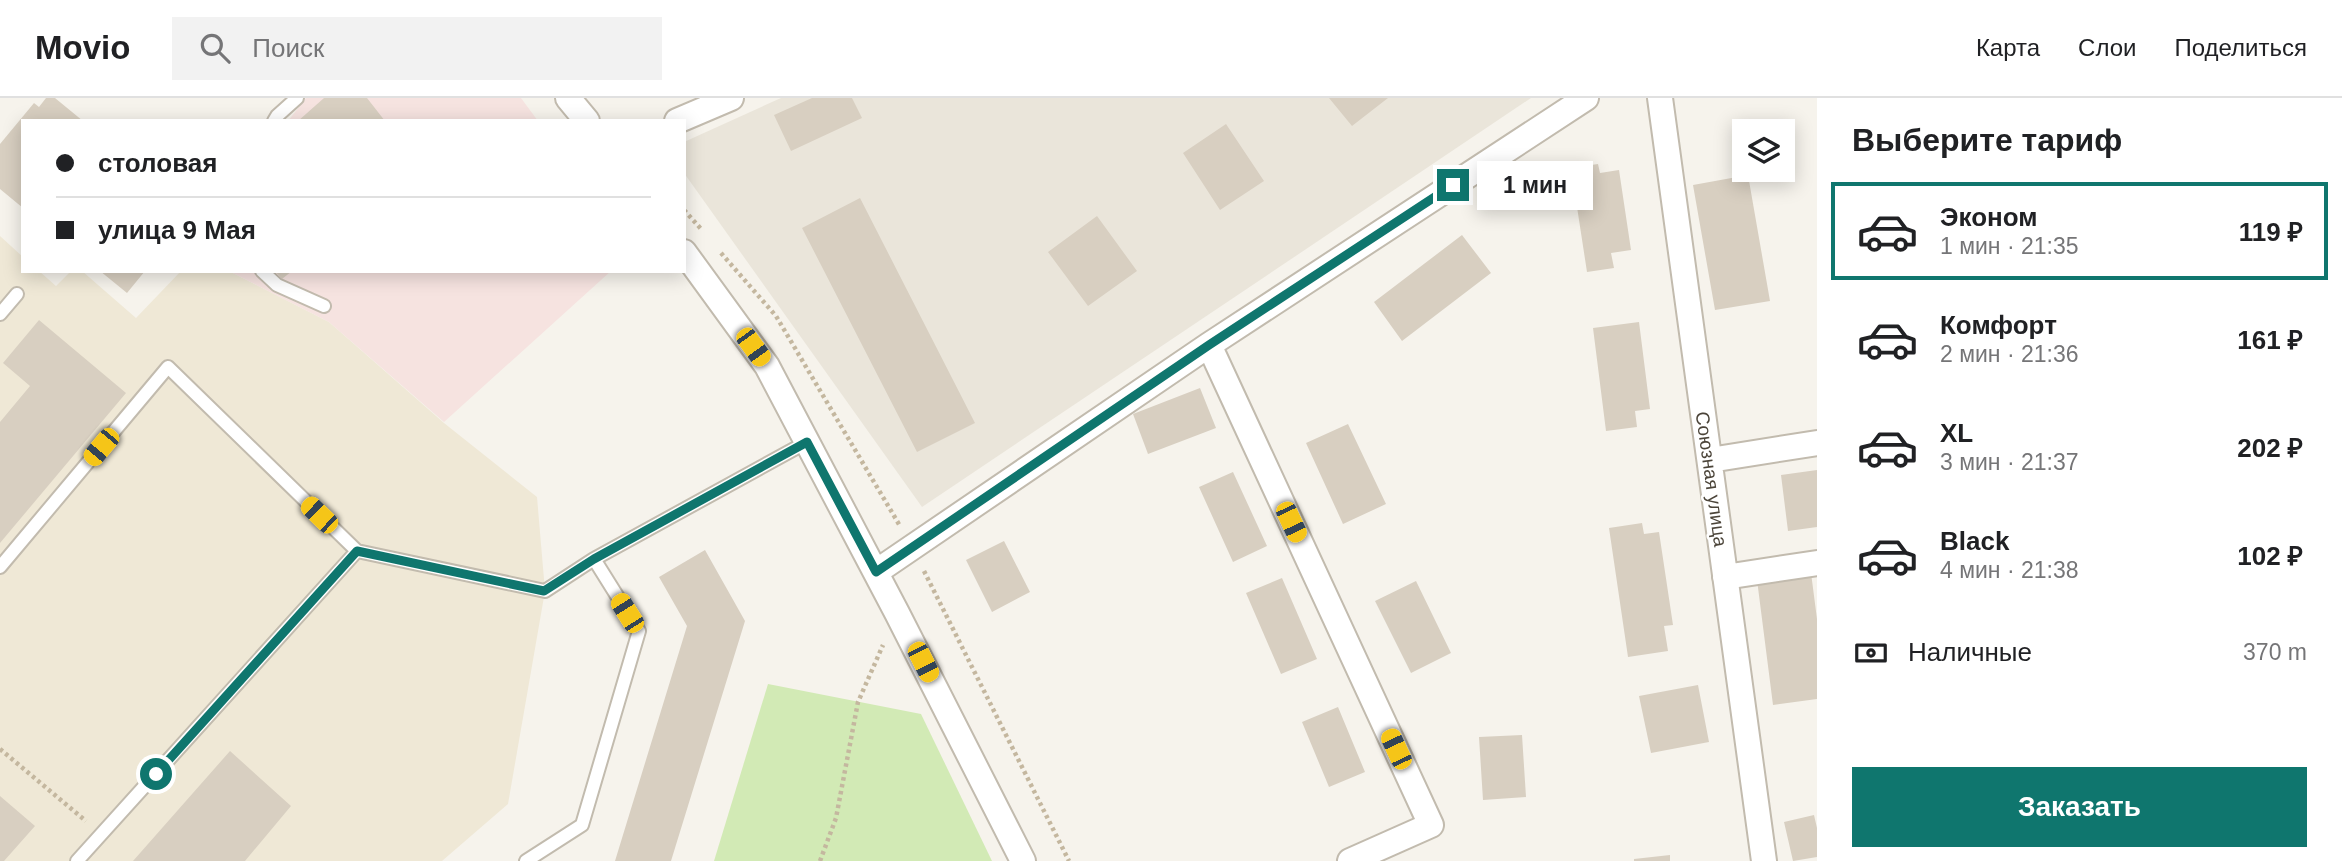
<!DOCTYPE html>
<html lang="ru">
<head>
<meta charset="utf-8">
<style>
  body { margin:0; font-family:Arial,sans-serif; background:#f2f2f2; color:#202124; height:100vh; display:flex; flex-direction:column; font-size:26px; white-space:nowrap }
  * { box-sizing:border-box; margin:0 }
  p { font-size:23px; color:#757577 }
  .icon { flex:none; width:38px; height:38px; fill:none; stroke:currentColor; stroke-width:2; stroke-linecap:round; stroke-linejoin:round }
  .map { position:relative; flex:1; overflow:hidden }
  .panel { display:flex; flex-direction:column; background:#fff; width:525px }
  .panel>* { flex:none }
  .guide { position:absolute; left:21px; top:21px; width:665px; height:154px; border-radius:0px; box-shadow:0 4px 18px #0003; display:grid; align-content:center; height:154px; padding:0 35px; background:#fff }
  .fabs { position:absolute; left:1732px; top:21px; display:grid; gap:14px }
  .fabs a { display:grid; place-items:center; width:63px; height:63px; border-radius:0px; background:#fff; box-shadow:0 4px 18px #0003; font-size:35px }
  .end { position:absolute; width:32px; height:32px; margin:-16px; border:9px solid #0f766e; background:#fff; box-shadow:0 0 0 4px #fff }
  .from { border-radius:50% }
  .bubble { position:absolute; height:49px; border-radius:0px; background:#fff; box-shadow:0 4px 18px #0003; font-size:23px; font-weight:700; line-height:49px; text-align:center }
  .car { position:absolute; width:21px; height:42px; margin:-21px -10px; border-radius:9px; box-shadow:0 0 5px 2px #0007; background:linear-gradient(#f5c518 24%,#345 0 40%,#f5c518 0 76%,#345 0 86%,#f5c518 0) }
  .guide b { display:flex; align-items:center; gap:24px; height:66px; font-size:26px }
  .guide b+b { border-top:2px solid #e0e0e0 }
  .guide i { width:18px; height:18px; background:#202124 }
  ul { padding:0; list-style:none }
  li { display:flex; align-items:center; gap:21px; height:98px; margin:0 14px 10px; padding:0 21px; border:4px solid transparent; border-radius:0px }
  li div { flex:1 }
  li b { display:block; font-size:26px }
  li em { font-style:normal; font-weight:700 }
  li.selected { border-color:#0f766e }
  li>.icon { width:63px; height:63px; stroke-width:1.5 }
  h2 { padding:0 35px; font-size:32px; line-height:84px }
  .pay { display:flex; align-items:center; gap:18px; height:77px; padding:0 35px; font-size:26px }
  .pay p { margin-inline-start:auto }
  .button { display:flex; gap:14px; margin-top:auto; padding:14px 35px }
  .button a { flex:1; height:80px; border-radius:0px; background:#0f766e; color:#fff; font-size:28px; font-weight:700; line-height:80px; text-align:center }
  header { display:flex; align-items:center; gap:42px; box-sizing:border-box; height:98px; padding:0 35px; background:#fff; border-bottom:2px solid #e0e0e0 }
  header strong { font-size:33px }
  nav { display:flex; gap:38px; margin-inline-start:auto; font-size:24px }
  .search { width:490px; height:63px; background:#f2f2f2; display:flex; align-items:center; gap:18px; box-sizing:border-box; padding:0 24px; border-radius:0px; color:#757577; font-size:26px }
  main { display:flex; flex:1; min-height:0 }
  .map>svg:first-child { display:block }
  .residential { fill:#eae5da }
  .education { fill:#efe8d6 }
  .medical { fill:#f6e3e0 }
  .green { fill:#d2eab5 }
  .building { fill:#d8cfc1 }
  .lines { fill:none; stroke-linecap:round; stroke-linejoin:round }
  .lane-casing { stroke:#c2bbae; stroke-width:16 }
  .street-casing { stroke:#c2bbae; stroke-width:28 }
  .path { stroke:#c4b79f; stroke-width:4.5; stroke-dasharray:3.5 3.5; stroke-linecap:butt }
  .lane { stroke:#fff; stroke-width:12 }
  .street { stroke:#fff; stroke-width:24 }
  .route { stroke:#0f766e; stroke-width:9 }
  .labels { text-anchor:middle; stroke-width:5; stroke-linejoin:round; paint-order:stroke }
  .street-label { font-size:19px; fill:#4b4439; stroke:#fff }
</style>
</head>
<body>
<header>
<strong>Movio</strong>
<div class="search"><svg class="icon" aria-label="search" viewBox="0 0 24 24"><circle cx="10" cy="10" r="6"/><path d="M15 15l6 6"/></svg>Поиск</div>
<nav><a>Карта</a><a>Слои</a><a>Поделиться</a></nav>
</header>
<main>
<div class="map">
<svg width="1817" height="763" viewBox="0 0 1817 763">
  <rect width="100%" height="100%" fill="#f6f3ec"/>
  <path class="residential" d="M 781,0 L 1531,0 L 922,409 L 684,75 L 684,44 Z"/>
  <path class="education" d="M 0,138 L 23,159 L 23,173 L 39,173 L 56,188 L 71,173 L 82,173 L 136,220 L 181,173 L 229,173 L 329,224 L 444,325 L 537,399 L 545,493 L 508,706 L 442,763 L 0,763 Z"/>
  <path class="medical" d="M 306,0 L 521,0 L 538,23 L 288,23 Z
    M 229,173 L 611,173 L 444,324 L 329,224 Z"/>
  <path class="green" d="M 768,586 L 921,616 L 992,763 L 714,763 Z"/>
  <path class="building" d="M 46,0 L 55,0 L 83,23 L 23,23 L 23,110 L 0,91 L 0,46 L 34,5 L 39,9 Z
    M 324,0 L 367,0 L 385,23 L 298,23 Z
    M 812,0 L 852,0 L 862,20 L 791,53 L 774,17 Z
    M 1329,0 L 1388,0 L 1352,28 Z
    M 1226,26 L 1264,83 L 1220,112 L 1183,55 Z
    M 1598,66 L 1600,75 L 1619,72 L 1631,152 L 1611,155 L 1614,170 L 1587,174 L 1571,70 Z
    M 1748,77 L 1770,203 L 1715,212 L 1693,87 Z
    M 860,100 L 975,325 L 917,354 L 802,130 Z
    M 1097,118 L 1137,173 L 1088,208 L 1048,154 Z
    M 1462,137 L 1491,175 L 1402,243 L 1374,204 Z
    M 100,173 L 145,173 L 127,195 Z
    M 275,173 L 292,173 L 282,181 Z
    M 39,222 L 126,295 L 0,445 L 0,324 L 30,288 L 3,265 Z
    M 1639,224 L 1650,311 L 1635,313 L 1637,329 L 1606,333 L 1593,230 Z
    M 1200,290 L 1216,330 L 1148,356 L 1133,316 Z
    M 1348,326 L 1386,406 L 1343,426 L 1306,345 Z
    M 1817,372 L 1817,429 L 1788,433 L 1781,377 Z
    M 1233,374 L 1267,448 L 1233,464 L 1199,389 Z
    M 1642,425 L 1644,436 L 1659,434 L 1673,527 L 1664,528 L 1668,553 L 1628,559 L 1609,430 Z
    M 1004,443 L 1030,494 L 992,514 L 966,462 Z
    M 705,452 L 745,523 L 671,763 L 615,763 L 687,528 L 659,479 Z
    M 1810,467 L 1817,521 L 1817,601 L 1773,607 L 1756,474 Z
    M 1282,480 L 1317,561 L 1281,576 L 1246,495 Z
    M 1416,483 L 1451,555 L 1411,575 L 1375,503 Z
    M 1698,587 L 1709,644 L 1651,655 L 1639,598 Z
    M 1338,609 L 1365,674 L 1329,689 L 1302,624 Z
    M 1522,637 L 1526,699 L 1483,702 L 1479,639 Z
    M 230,653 L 291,708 L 245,763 L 133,763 Z
    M 0,698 L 35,728 L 4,763 L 0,763 Z
    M 1814,717 L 1817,730 L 1817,759 L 1793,763 L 1784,724 Z
    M 1670,757 L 1670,763 L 1634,763 L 1634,761 Z"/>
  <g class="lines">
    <g class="lane-casing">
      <path id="lane" d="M 274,23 L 277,18 L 297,0
        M 262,173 L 277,187 L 324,208
        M 0,216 L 17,196
        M 0,469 L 168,269 L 357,453 L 545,493 L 594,461 L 807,344
        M 77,763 L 357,453
        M 526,763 L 582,727 L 639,533 L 594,461"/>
    </g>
    <g class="street-casing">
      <path id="street" d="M 568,0 L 587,23
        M 1660,0 L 1764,763
        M 677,23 L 731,0
        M 684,154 L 767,268 L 897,515 L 1023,763
        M 1209,247 L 1431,727 L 1350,763
        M 1710,362 L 1817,345
        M 876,474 L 1209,247 L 1586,0
        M 1725,479 L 1817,465"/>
    </g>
    <path class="path" d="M 684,112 L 702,132
      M 721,155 L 776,218 L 900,428
      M 924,473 L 1069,763
      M 0,651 L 86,723
      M 820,763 L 836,720 L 858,604 L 883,547"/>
    <use href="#lane" class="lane"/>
    <use href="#street" class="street"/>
  </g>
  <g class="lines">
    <path class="route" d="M 156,676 L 357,453 L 544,493 L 594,461 L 807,344 L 876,474 L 1209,247 L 1453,87"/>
  </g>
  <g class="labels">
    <g class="street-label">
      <text transform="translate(1712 381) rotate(82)" y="7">Союзная улица</text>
    </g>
  </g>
</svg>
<div class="fabs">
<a><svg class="icon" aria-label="layers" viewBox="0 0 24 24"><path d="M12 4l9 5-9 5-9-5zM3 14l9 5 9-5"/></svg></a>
</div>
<i class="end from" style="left:156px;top:676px"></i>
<i class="end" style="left:1453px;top:87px"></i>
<div class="bubble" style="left:1477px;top:63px;width:116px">1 мин</div>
<i class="car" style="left:753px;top:249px;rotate:144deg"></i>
<i class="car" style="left:101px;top:349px;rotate:220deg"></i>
<i class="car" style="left:319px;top:417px;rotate:314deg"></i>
<i class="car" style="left:1291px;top:424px;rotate:155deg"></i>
<i class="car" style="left:627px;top:515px;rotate:328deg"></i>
<i class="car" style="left:923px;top:564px;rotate:153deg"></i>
<i class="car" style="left:1396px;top:651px;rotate:335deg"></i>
<div class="guide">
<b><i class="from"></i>столовая</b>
<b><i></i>улица 9 Мая</b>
</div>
</div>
<section class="panel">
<h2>Выберите тариф</h2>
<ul>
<li class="selected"><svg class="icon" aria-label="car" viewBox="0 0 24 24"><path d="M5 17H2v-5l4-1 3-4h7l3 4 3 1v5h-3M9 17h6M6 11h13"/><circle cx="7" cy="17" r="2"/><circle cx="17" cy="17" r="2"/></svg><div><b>Эконом</b><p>1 мин · 21:35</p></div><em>119 ₽</em></li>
<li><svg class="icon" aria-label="car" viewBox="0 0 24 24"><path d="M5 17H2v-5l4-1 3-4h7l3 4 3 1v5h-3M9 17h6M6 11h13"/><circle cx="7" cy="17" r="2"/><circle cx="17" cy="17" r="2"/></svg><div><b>Комфорт</b><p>2 мин · 21:36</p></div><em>161 ₽</em></li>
<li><svg class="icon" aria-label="car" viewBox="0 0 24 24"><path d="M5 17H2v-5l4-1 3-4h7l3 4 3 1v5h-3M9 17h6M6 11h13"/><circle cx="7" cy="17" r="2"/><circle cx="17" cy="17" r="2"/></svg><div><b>XL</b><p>3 мин · 21:37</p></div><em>202 ₽</em></li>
<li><svg class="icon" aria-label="car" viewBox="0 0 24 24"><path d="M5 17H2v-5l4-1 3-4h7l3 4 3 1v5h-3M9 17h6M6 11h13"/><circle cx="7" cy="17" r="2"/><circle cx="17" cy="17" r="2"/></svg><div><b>Black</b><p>4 мин · 21:38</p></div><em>102 ₽</em></li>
</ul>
<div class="pay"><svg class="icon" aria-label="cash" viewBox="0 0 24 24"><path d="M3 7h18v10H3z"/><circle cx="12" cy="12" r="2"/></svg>Наличные<p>370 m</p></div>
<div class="button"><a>Заказать</a></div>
</section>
</main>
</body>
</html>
